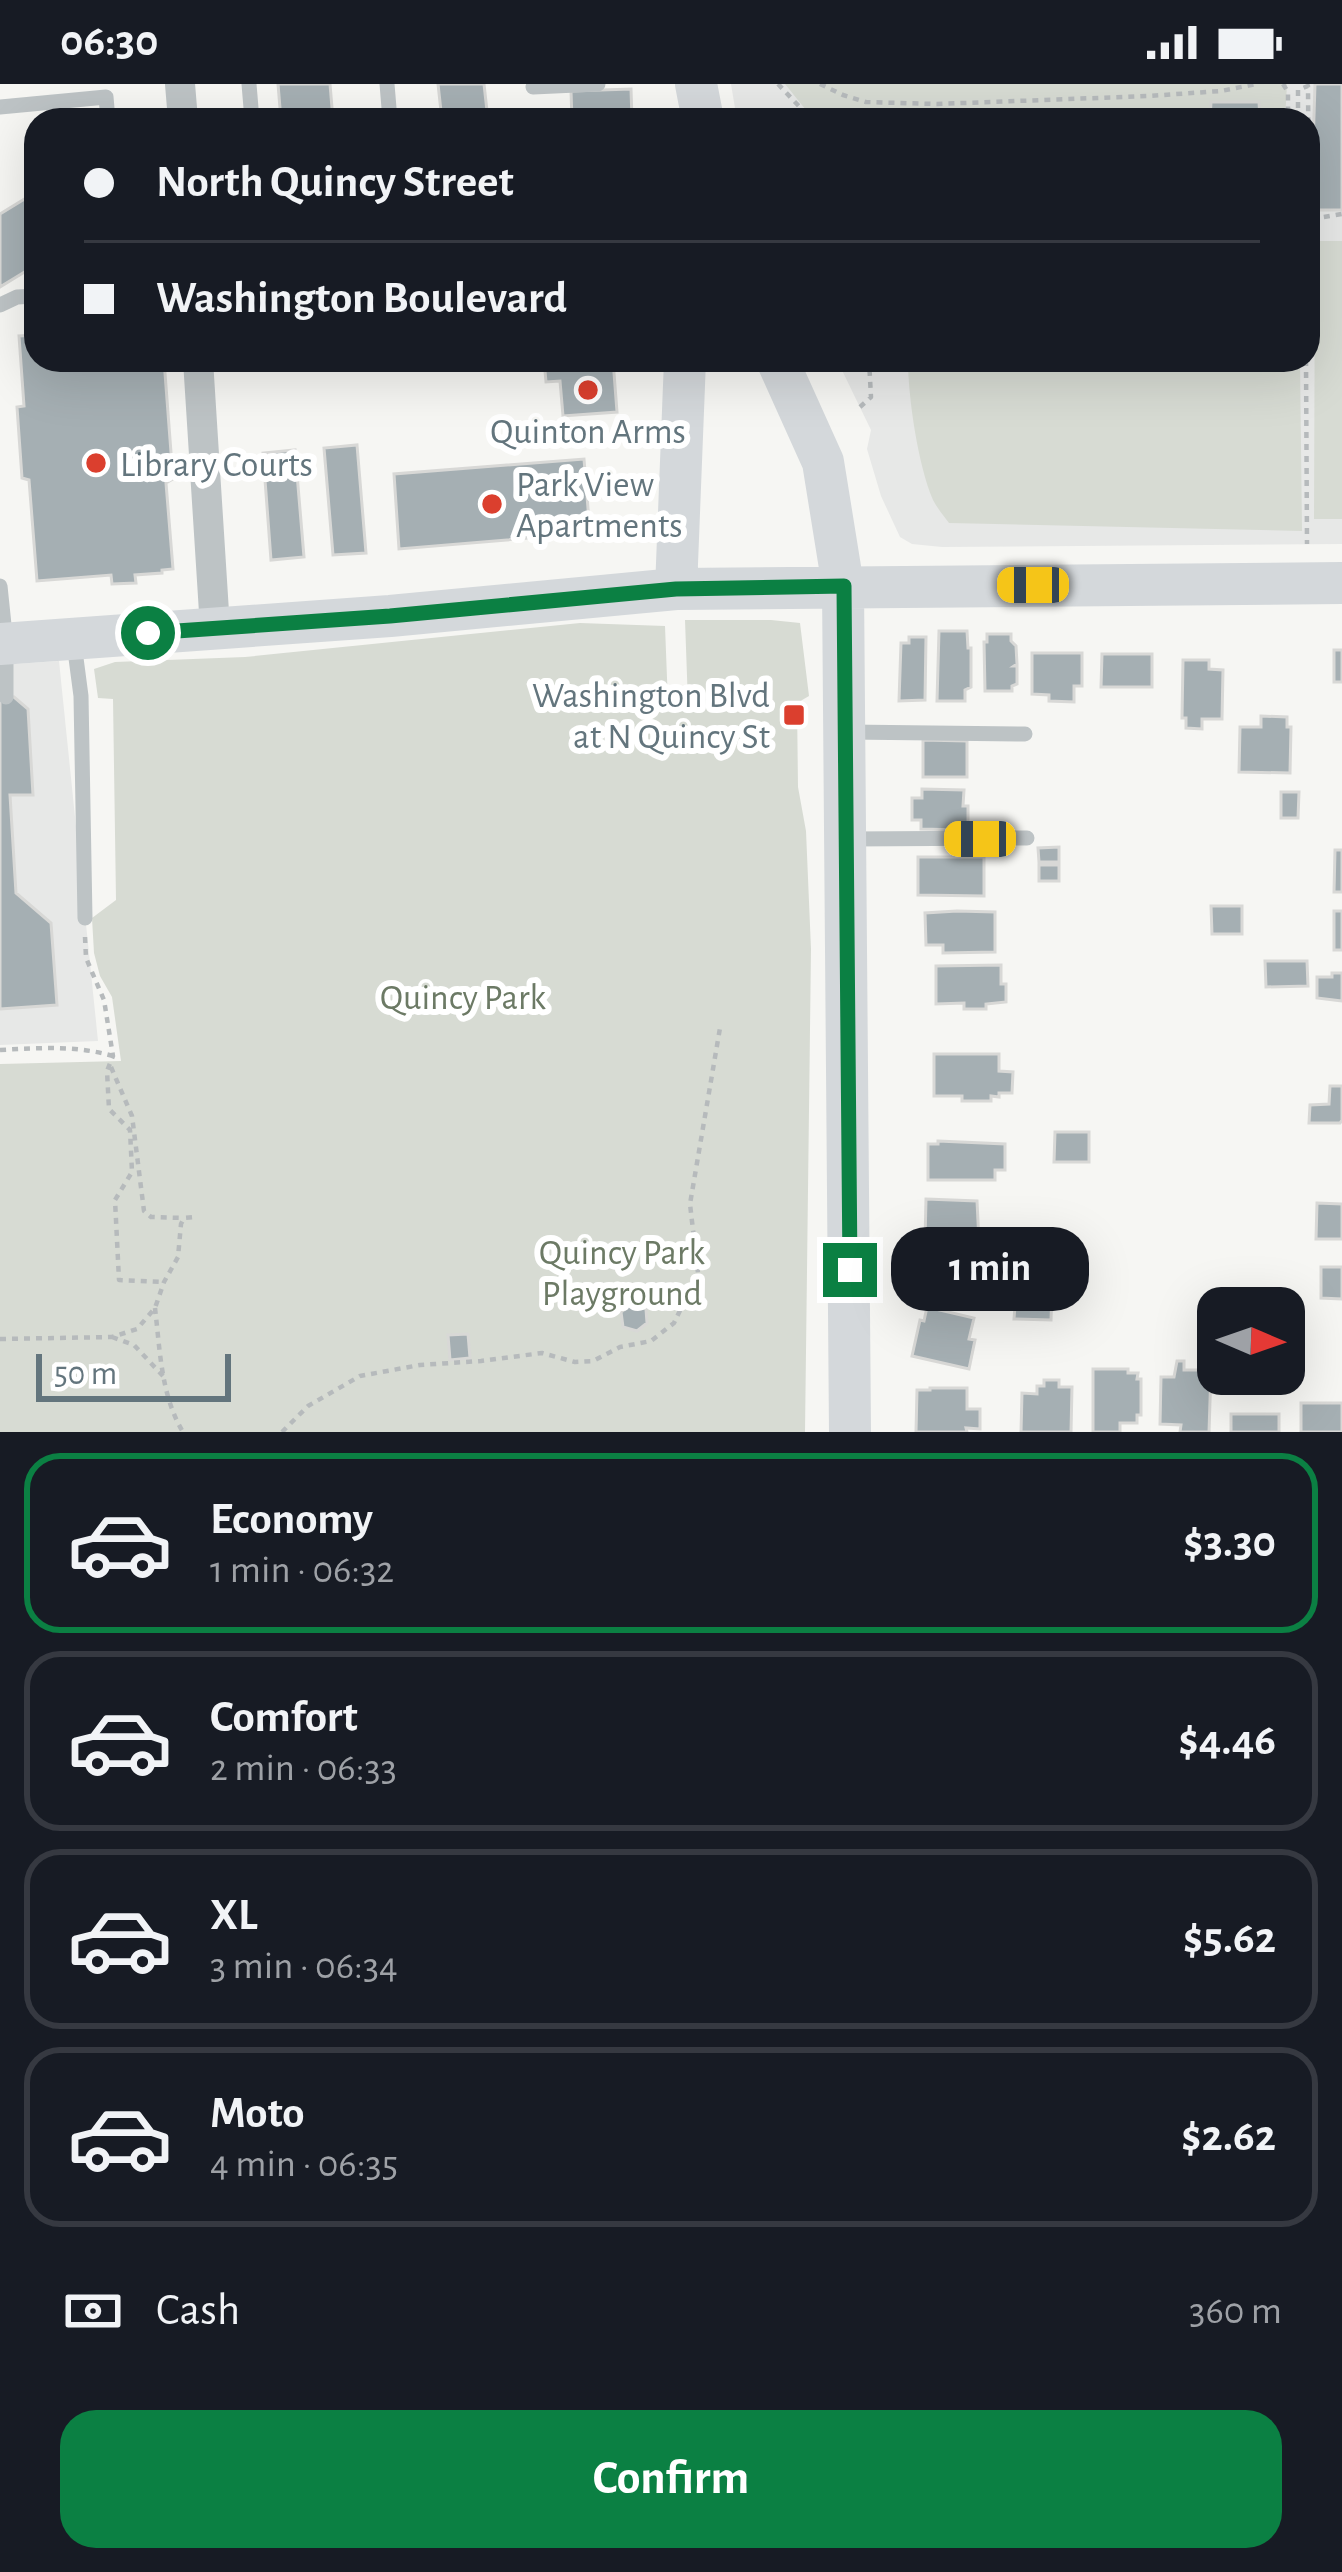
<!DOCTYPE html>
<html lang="en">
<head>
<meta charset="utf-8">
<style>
  body { margin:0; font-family:"Alegreya Sans",sans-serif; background:#20242c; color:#f1f3f6; height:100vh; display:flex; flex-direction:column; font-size:45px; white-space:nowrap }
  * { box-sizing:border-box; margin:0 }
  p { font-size:39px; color:#9ea1a6 }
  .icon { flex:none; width:66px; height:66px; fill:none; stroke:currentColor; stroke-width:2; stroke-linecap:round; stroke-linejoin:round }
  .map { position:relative; height:1348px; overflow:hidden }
  .panel { display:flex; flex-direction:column; background:#171b24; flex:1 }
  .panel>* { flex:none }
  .hud { position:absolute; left:24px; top:24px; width:1296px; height:264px; border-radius:36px; box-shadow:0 12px 48px #0002; display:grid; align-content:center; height:264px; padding:0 60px; background:#171b24 }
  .needle { width:78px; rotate:92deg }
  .buttons { position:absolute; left:1197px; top:1203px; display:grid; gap:24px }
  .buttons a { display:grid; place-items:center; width:108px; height:108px; border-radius:24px; background:#171b24; box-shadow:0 12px 48px #0002; font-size:60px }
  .scale { position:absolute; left:36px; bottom:30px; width:195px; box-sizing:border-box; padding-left:12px; border:6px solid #63757d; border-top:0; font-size:33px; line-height:42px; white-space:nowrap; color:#63757d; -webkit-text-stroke:9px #fff; paint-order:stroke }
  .end { position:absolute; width:54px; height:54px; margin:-27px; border:15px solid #0b8043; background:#fff; box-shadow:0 0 0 6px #fff }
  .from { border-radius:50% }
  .bubble { position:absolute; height:84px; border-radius:36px; background:#171b24; box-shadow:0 12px 48px #0002; font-size:39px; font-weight:600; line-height:84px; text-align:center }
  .car { position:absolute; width:36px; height:72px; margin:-36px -18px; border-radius:15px; box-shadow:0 0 9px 3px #0007; background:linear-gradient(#f5c518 24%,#345 0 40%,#f5c518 0 76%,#345 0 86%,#f5c518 0) }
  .hud b { display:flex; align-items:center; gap:42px; height:114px; font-size:45px }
  .hud b+b { border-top:3px solid #363941 }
  .hud i { width:30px; height:30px; background:#f1f3f6 }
  ul { padding:21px 0 0; list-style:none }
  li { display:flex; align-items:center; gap:36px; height:180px; margin:0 24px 18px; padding:0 36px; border:6px solid #363941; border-radius:36px }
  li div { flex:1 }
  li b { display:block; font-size:45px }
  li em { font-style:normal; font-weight:600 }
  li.on { border-color:#0b8043 }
  li>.icon { width:108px; height:108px; stroke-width:1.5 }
  .pay { display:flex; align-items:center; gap:30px; height:132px; padding:0 60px; font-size:45px }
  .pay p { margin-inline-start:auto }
  .action { display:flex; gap:24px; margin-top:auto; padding:24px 60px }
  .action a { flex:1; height:138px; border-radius:36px; background:#0b8043; color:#fff; font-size:48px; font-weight:600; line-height:138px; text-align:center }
  .status { display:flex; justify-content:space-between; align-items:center; height:84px; padding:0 60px; background:#171b24; direction:ltr }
  .status svg { height:33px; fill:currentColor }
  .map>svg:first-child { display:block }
  .built { fill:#e7e8e7 }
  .green { fill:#d7dbd3 }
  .building { fill:#a5afb3; stroke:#d8d8d6; stroke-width:3 }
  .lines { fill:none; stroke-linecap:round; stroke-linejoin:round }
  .path { stroke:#b6babc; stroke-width:4.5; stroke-dasharray:6 6; stroke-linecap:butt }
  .lane { stroke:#bdc3c5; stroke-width:15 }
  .street { stroke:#bdc3c5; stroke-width:30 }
  .secondary { stroke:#d4d8db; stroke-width:42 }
  .route { stroke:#0b8043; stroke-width:15 }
  .poi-dot { fill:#db3f2e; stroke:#fff; stroke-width:4.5 }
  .labels { text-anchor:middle; stroke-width:12; stroke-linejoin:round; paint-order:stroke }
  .poi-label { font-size:36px; fill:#63757d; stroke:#fff; text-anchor:start }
  .park-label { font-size:36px; fill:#6c7a65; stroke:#fff }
</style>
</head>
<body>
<div class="status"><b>06:30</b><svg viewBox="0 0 49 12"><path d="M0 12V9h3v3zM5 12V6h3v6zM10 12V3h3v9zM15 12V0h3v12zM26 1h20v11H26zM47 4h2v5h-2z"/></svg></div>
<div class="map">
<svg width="1342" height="1348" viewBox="0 0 1342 1348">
  <rect width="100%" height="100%" fill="#f6f6f3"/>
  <path class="built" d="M 731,0 L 1342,0 L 1342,460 L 942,463 L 912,460 L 900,453 L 881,412 L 867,365 L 871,346 L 837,276 L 1308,276 L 1308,36 L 737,36 Z
    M 59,577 L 98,957 L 0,961 L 0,581 Z"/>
  <path class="green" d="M 785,0 L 1287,0 L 1285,36 L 814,36 Z
    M 1315,157 L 1342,157 L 1342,435 L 1314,435 Z
    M 908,276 L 1300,276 L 1302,447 L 949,439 C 944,432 937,424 933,416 C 918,381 908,313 908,276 Z
    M 685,536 L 771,536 L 800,539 L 809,612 L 797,619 L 798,703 L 806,747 L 811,865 L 805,1348 L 0,1348 L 0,980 L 121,977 L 112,913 L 100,892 L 94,869 L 92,834 L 116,816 L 113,615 L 98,614 L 94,585 L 115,578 L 245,573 L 580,539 L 665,542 L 668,620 L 688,620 Z"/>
  <path class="building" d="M 278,0 L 330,0 L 333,36 L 281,36 Z
    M 438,0 L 484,0 L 488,36 L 442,36 Z
    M 1315,0 L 1342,0 L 1342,126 L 1311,126 Z
    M 631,5 L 632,36 L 572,36 L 571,7 Z
    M 1211,18 L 1259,18 L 1260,36 L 1210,36 Z
    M 36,108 L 36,181 L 0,203 L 0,130 Z
    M 36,251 L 36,276 L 164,276 L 173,395 L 166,399 L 173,485 L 162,486 L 162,489 L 135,491 L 136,499 L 112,500 L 111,491 L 37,497 L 29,396 L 22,394 L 17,323 L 24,322 L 19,252 Z
    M 237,276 L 306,276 L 307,279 L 237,285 Z
    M 544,276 L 613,276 L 617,328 L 563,332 L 560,297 L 546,298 Z
    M 357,361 L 366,469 L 333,471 L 324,364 Z
    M 295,366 L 304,473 L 271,476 L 263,369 Z
    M 584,375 L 590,449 L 399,465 L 394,390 Z
    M 939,547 L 967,547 L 968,564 L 971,564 L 971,603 L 965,606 L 965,617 L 937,617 Z
    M 987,550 L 1011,550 L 1011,557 L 1016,562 L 1017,580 L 1014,582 L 1017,582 L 1017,600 L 1012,602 L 1012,607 L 985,607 L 984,558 L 987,558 Z
    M 909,553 L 926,553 L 925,616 L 899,617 L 901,559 L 909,559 Z
    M 1334,566 L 1342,566 L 1342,598 L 1334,598 Z
    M 1032,569 L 1082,569 L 1082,602 L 1074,602 L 1074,618 L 1049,617 L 1049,611 L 1032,610 Z
    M 1102,570 L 1152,570 L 1152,603 L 1101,603 Z
    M 1183,576 L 1209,576 L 1209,585 L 1223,586 L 1222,635 L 1202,635 L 1202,645 L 1186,644 L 1186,634 L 1182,634 Z
    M 0,612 L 14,613 L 28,625 L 33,711 L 10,711 L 16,809 L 51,839 L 57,921 L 0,925 Z
    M 1261,632 L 1287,633 L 1287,643 L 1291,643 L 1290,689 L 1239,688 L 1240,643 L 1261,643 Z
    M 923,656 L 967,657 L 967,693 L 923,693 Z
    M 922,705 L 964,706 L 963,722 L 968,722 L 968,740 L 963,739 L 963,746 L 921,745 L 921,736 L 912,736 L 912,714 L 922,714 Z
    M 1281,708 L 1299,708 L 1298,734 L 1281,734 Z
    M 1059,763 L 1059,778 L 1039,778 L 1038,764 Z
    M 1335,766 L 1342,766 L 1342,808 L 1334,808 Z
    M 918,773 L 984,773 L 984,812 L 918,811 Z
    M 1039,781 L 1059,781 L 1059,797 L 1039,797 Z
    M 1211,822 L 1242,822 L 1242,850 L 1212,850 Z
    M 957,827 L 995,828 L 995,868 L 943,869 L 943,861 L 926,861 L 925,829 Z
    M 1334,827 L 1342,827 L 1342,866 L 1334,866 Z
    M 1265,877 L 1307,877 L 1308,902 L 1266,903 Z
    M 1001,881 L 1001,900 L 1006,900 L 1006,918 L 986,920 L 986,925 L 964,925 L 964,919 L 936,920 L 936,882 Z
    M 1332,889 L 1342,889 L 1342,917 L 1317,914 L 1317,893 L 1332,893 Z
    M 934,970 L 999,970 L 999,987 L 1013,988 L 1012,1009 L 999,1009 L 999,1013 L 991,1012 L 991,1017 L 962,1017 L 962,1012 L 934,1012 Z
    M 1330,1002 L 1342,1002 L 1342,1036 L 1340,1039 L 1309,1039 L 1310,1021 L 1329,1020 Z
    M 1055,1048 L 1089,1048 L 1089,1078 L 1054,1078 Z
    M 938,1057 L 1005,1060 L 1005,1086 L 995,1086 L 995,1096 L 928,1096 L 928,1060 L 938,1060 Z
    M 926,1115 L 977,1117 L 979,1158 L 925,1157 Z
    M 1317,1119 L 1342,1120 L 1342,1155 L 1316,1155 Z
    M 1016,1179 L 1053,1180 L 1051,1236 L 1014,1235 L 1015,1222 L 1002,1222 L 1003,1182 L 1016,1182 Z
    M 1321,1183 L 1342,1183 L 1342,1215 L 1321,1214 Z
    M 633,1219 L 646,1225 L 647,1239 L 637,1247 L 623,1243 L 621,1228 Z
    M 927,1223 L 974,1234 L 969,1255 L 975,1256 L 969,1285 L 912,1272 L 920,1236 L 924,1237 Z
    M 468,1250 L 470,1274 L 450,1276 L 448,1251 Z
    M 1177,1277 L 1184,1277 L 1184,1286 L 1211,1286 L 1209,1348 L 1180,1348 L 1181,1341 L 1160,1340 L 1161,1293 L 1174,1293 Z
    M 1093,1285 L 1128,1285 L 1128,1289 L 1138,1289 L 1137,1295 L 1141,1295 L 1141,1331 L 1137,1331 L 1137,1339 L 1120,1339 L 1120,1348 L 1093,1348 Z
    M 1044,1296 L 1059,1296 L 1059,1303 L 1072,1303 L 1071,1348 L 1021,1348 L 1022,1309 L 1037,1310 L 1037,1302 L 1044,1302 Z
    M 930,1304 L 967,1304 L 967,1325 L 980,1325 L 980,1345 L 966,1344 L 967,1348 L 916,1348 L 917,1306 L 930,1306 Z
    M 1301,1319 L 1342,1319 L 1342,1348 L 1301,1348 Z
    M 1231,1330 L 1279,1330 L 1279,1348 L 1231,1348 Z"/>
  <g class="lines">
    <path class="path" d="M 778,0 L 812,36
      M 820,0 L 843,11 L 866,18 L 937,20 L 1149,12 L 1221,7 L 1256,0
      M 1283,0 L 1288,8 L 1288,36
      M 1298,36 L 1298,6 L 1308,2 L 1309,135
      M 1312,135 L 1342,130
      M 1306,276 L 1307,460
      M 860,323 L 871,313 L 869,276
      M 85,853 L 86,874 L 104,916 L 113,972 L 107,987 L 109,1025 L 130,1046 L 132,1088 L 115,1116 L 119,1196 L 164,1198
      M 0,966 C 39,964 75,961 113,972
      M 111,983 L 132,1032 L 144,1127 L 151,1133 L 184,1134
      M 155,1224 C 160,1266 161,1312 183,1348
      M 112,1253 L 134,1261 L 163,1292
      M 0,1255 L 112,1253 L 137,1245 L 155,1224 L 164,1198 L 178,1173 L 181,1140 L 184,1134 L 195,1133
      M 282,1348 L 308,1322 L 360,1292 L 420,1281 L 481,1277 L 542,1269 L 575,1278 L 593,1277 L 620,1263 L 651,1257 L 674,1239 L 698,1189 L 690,1120 L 720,944"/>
    <path class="lane" d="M 249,0 L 252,36
      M 387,0 L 390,36
      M 533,3 L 598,0
      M 0,23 L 106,13 L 108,36
      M 0,221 L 17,213 L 36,212
      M 0,502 L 6,560 L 6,613
      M 74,559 L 81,612 L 85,834
      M 848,648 L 1025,650
      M 850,755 L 1027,754"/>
    <path class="street" d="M 180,0 L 183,36
      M 198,276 L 215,544"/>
    <path class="secondary" d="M 696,0 L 703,36
      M 777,276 L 823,378 L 843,502 L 850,1348
      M 676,505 L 685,276
      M 0,560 L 390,532 L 676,505 L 1342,499"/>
  </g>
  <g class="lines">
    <path class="route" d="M 148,549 L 390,532 L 676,505 L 844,502 L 850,1186"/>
  </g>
  <g class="poi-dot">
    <circle cx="588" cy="306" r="12"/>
    <circle cx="96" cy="379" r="12"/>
    <circle cx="492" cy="420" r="12"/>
    <rect x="782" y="619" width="24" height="24" rx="6"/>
  </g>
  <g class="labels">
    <g class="poi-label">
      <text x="588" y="359" text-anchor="middle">Quinton Arms</text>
      <text x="120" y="392">Library Courts</text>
      <text x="516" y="412">Park View<tspan x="516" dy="41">Apartments</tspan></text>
      <text x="770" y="623" text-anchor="end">Washington Blvd<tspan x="770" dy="41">at N Quincy St</tspan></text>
    </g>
    <g class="park-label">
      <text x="463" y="925">Quincy Park</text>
      <text x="622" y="1180">Quincy Park<tspan x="622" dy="41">Playground</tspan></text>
    </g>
  </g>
</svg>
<div class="buttons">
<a><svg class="needle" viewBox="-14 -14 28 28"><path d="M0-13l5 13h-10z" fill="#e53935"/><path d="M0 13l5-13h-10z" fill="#9ea1a6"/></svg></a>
</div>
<div class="scale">50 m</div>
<i class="end from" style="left:148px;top:549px"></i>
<i class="end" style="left:850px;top:1186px"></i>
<div class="bubble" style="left:891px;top:1143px;width:198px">1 min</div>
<i class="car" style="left:1033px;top:501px;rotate:270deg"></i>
<i class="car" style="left:980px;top:755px;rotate:270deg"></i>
<div class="hud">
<b><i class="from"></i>North Quincy Street</b>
<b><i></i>Washington Boulevard</b>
</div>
</div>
<section class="panel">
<ul>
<li class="on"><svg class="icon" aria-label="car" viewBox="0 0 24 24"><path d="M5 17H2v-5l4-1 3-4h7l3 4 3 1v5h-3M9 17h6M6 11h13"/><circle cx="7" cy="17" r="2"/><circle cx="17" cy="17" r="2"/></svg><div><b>Economy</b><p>1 min · 06:32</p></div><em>$3.30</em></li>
<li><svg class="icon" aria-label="car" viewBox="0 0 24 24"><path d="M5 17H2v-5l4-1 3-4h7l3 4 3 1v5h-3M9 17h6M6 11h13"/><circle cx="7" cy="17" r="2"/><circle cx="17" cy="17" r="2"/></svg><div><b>Comfort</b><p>2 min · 06:33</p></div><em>$4.46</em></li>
<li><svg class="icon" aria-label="car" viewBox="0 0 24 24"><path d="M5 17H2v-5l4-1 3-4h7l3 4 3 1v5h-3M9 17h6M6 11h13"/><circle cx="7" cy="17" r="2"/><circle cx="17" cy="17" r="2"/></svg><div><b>XL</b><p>3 min · 06:34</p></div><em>$5.62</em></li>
<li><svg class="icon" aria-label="car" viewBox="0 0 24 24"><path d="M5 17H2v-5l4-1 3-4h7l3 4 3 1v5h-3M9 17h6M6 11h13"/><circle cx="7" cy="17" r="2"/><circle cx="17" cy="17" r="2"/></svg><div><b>Moto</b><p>4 min · 06:35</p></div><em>$2.62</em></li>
</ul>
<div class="pay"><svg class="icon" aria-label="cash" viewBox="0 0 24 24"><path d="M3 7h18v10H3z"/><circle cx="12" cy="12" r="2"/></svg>Cash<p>360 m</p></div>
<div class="action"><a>Confirm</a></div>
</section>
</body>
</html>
